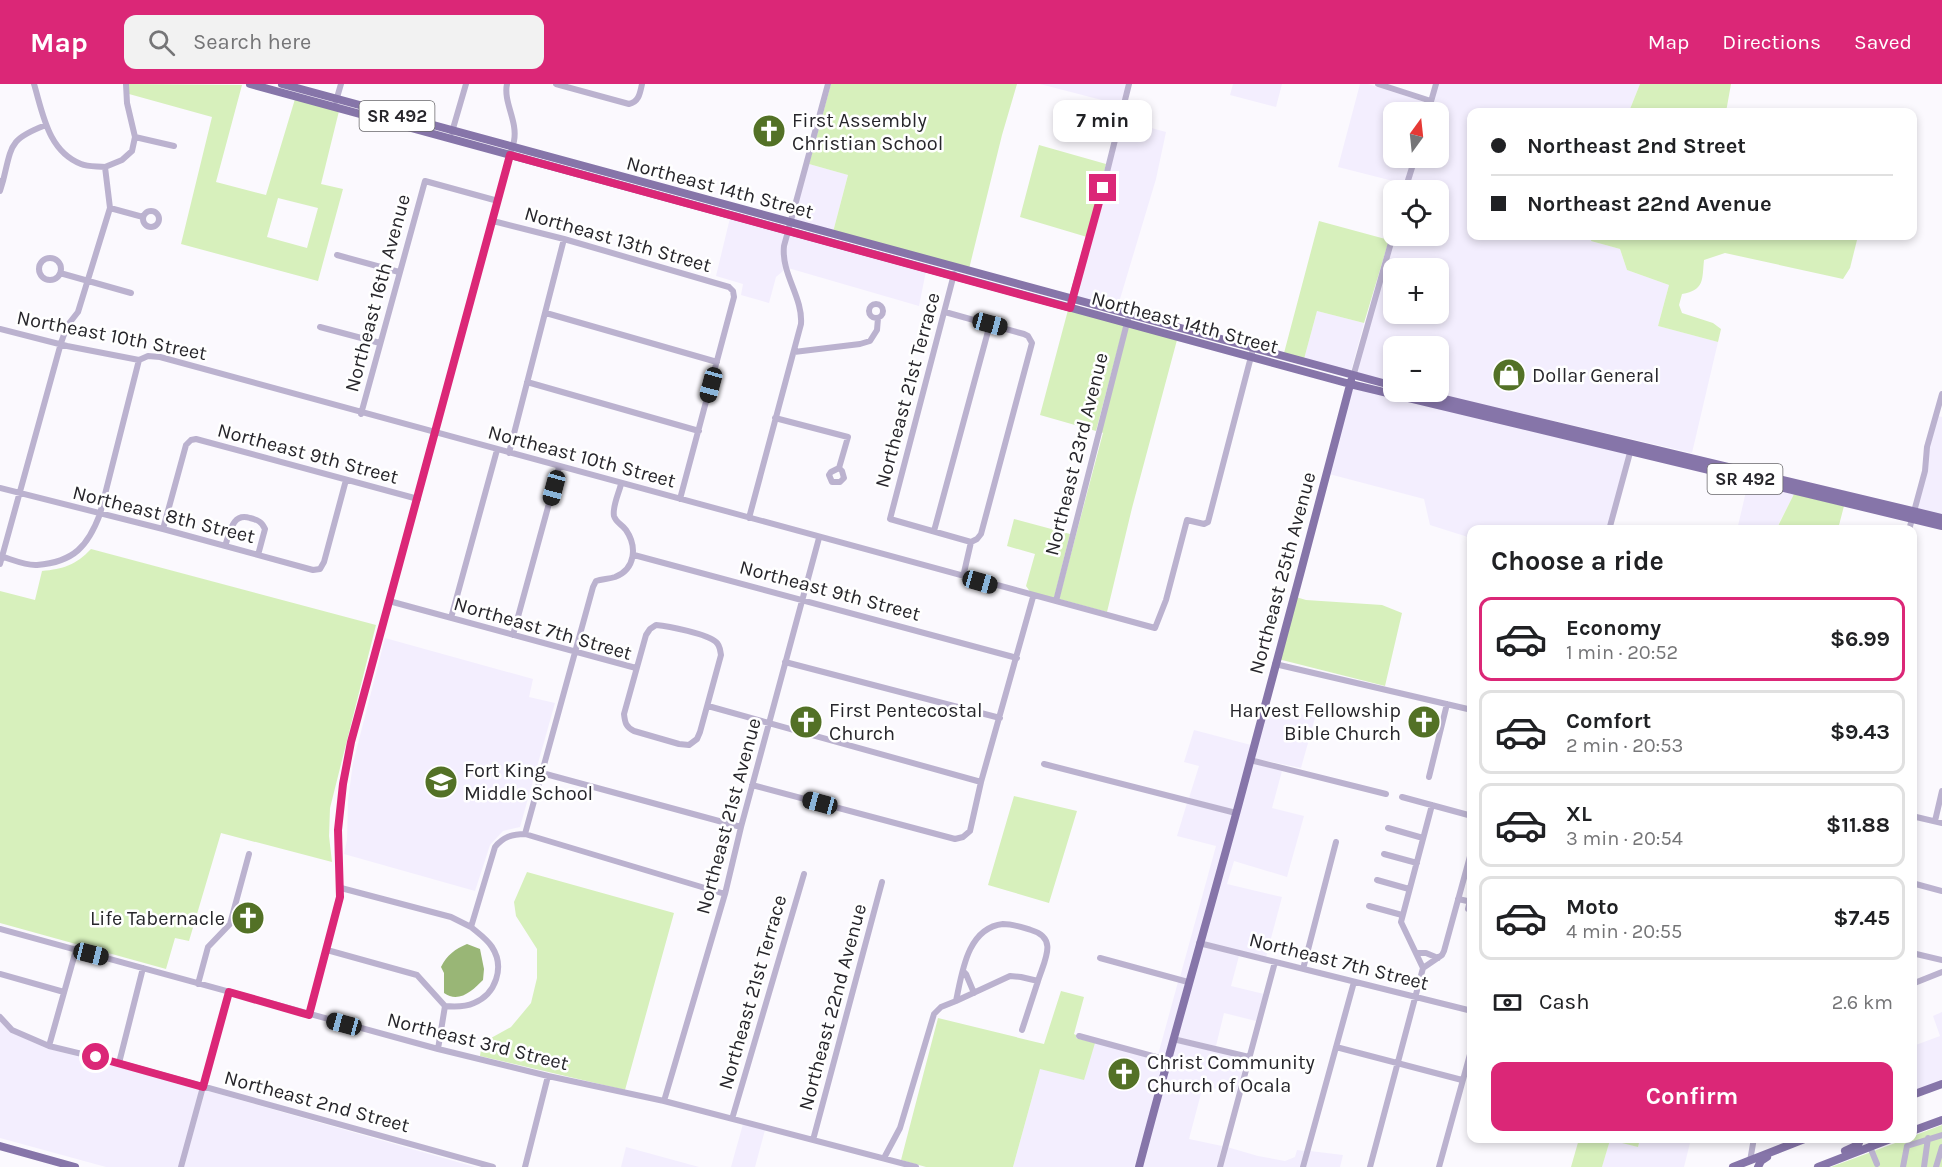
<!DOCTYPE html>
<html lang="en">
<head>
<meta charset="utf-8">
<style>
  body { margin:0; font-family:Karla,sans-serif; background:#f2f2f2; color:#202124; height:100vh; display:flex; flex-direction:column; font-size:22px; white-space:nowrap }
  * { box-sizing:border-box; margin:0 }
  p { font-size:20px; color:#757577 }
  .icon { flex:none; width:33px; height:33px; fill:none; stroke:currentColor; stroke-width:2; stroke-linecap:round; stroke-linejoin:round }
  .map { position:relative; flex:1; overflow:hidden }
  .drawer { position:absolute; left:1467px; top:441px; width:450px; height:618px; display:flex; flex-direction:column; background:#fff; border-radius:12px; box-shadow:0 3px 9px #0003 }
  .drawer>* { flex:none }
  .guide { position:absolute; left:1467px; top:24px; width:450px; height:132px; border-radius:12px; box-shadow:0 3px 9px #0003; display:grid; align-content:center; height:132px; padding:0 24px; background:#fff }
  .needle { width:39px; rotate:15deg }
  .controls { position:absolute; left:1383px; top:18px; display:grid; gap:12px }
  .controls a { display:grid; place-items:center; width:66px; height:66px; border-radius:12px; background:#fff; box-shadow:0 3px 9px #0003; font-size:30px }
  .end { position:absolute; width:27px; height:27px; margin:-14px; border:8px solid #db2777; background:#fff; box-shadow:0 0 0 3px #fff }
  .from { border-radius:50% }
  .bubble { position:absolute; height:42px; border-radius:12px; background:#fff; box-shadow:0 3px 9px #0003; font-size:20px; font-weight:700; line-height:42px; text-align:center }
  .car { position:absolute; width:18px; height:36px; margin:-18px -9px; border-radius:8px; box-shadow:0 0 4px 2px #0007; background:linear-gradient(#222 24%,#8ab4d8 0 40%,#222 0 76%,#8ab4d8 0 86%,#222 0) }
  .guide b { display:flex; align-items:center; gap:21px; height:57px; font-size:22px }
  .guide b+b { border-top:2px solid #e0e0e0 }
  .guide i { width:15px; height:15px; background:#202124 }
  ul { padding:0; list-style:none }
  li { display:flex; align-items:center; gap:18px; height:84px; margin:0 12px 9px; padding:0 12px; border:3px solid #e0e0e0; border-radius:12px }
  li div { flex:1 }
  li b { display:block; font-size:22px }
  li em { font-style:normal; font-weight:700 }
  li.active { border-color:#db2777 }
  li>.icon { width:54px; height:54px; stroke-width:1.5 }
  h2 { padding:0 24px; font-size:27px; line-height:72px }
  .pay { display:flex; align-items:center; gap:15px; height:66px; padding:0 24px; font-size:22px }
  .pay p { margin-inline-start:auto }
  .primary-button { display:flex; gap:12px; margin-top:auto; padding:12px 24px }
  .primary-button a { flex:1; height:69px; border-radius:12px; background:#db2777; color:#fff; font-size:24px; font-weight:700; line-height:69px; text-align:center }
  header { display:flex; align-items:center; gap:36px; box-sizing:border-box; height:84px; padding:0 30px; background:#db2777; color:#fff }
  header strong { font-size:28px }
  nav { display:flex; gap:33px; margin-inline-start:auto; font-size:21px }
  .search { width:420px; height:54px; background:#f2f2f2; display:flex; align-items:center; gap:15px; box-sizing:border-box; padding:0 21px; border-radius:12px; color:#757577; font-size:22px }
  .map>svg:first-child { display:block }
  .built { fill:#f3eefe; fill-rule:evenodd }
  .green { fill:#d7f0bc; fill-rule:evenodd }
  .water { fill:#99b676 }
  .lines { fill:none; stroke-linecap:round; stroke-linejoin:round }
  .minor { stroke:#bbb2cf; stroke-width:6 }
  .major { stroke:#8675a9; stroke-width:8 }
  .route { stroke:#db2777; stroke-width:8 }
  .labels { text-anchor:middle; stroke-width:5; stroke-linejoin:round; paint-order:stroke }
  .shield { fill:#fff; stroke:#68676b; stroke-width:1.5 }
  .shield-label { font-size:18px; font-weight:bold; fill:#27262b }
  .poi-label { font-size:20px; fill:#27262b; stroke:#fff; text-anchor:start }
  .street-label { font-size:20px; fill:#27262b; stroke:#fff }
</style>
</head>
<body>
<header>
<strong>Map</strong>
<div class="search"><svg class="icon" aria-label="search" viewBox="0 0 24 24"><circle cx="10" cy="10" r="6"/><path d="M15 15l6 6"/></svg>Search here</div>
<nav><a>Map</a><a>Directions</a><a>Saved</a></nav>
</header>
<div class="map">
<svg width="1942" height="1083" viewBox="0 0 1942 1083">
  <rect width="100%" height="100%" fill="#fbf9fe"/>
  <path class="built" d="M 1040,0 L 1127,0 L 1121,21 Z
    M 1233,0 L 1282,0 L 1276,23 L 1230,11 Z
    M 1360,0 L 1368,0 L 1428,19 L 1425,28 L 1394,28 L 1394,74 L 1412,74 L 1405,100 L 1338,83 Z
    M 1437,0 L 1640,0 L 1630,25 L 1627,28 L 1472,28 L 1472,152 L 1592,152 L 1591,157 L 1620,165 L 1627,186 L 1669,201 L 1658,242 L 1718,258 L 1692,369 L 1429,308 L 1438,308 L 1438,262 L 1394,262 L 1393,299 L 1356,290 L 1395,152 L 1438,152 L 1438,106 L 1407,106 L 1417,74 L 1438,74 L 1438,28 L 1429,28 ZM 1394,184 L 1438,184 L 1438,230 L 1394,230 Z
    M 1122,36 L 1166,48 L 1156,95 L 1117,225 L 1075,214 Z
    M 809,80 L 848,91 L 833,148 L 793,137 Z
    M 730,134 L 784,149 L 781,172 L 783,187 L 776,193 L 769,219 L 741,211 L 743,200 L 716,192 Z
    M 789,150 L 926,187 L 919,222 L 788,184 L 786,171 Z
    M 1317,227 L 1364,239 L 1351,287 L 1304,275 Z
    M 1352,304 L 1627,370 L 1607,445 L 1472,446 L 1471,454 L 1430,441 L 1424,415 L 1329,390 Z
    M 1938,332 L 1942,333 L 1942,431 L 1917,425 L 1930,363 Z
    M 1748,399 L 1794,410 L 1776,445 L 1737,446 Z
    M 385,554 L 533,595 L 529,613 L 555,619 L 520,743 L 503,747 L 490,761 L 475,807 L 344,770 L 347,756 L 348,716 L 353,679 Z
    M 1267,621 L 1315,634 L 1301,684 L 1253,674 Z
    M 1194,646 L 1251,661 L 1234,726 L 1189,714 L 1199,682 L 1184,678 Z
    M 1252,679 L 1282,687 L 1272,724 L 1304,732 L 1287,793 L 1234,777 L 1227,800 L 1282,813 L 1266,873 L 1202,857 Z
    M 1187,719 L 1233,731 L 1187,895 L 1180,893 L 1216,762 L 1177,752 Z
    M 1201,862 L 1239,872 L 1231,902 L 1264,910 L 1256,937 L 1224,929 L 1216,962 L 1176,953 Z
    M 1178,898 L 1185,900 L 1165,973 L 1158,971 Z
    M 1942,928 L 1942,997 L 1913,1008 L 1913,962 L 1940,952 L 1933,932 Z
    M 0,937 L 10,948 L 46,964 L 200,1005 L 179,1083 L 106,1083 L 0,1054 Z
    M 1174,958 L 1246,975 L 1236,1009 L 1203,1002 L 1189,1055 L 1222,1062 L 1217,1083 L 1141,1083 Z
    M 1095,959 L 1164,978 L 1136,1083 L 1013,1083 L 1040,985 Z
    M 205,1006 L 475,1083 L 184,1083 Z
    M 743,1040 L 765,1046 L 755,1083 L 731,1083 Z
    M 1610,1055 L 1638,1063 L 1640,1055 L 1691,1055 L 1684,1083 L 1602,1083 Z
    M 626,1063 L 699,1083 L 621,1083 Z
    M 1227,1063 L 1258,1072 L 1285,1077 L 1295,1073 L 1297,1066 L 1305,1067 L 1301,1083 L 1222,1083 Z
    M 1310,1067 L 1343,1071 L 1340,1083 L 1306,1083 Z"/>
  <path class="green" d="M 129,0 L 242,1 L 216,98 L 266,111 L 295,15 L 339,27 L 321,100 L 343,105 L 318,197 L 181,160 L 212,33 L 129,10 ZM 278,114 L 318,124 L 307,164 L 267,153 Z
    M 831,0 L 1017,0 L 1002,51 L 969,185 L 833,148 L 848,91 L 809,80 Z
    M 1640,0 L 1731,0 L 1726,28 L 1627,28 L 1630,25 Z
    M 1039,61 L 1106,80 L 1087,153 L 1020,133 Z
    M 1319,137 L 1389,156 L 1364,239 L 1317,227 L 1304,275 L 1284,269 Z
    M 1592,152 L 1858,152 L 1850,184 L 1843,195 L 1725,169 L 1704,176 C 1702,195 1705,206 1682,210 L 1679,221 L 1682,229 L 1713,239 L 1721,245 L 1718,258 L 1658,242 L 1669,201 L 1627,186 L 1620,165 L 1591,157 Z
    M 1068,226 L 1124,241 L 1096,347 L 1040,331 Z
    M 1128,242 L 1177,256 L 1132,424 L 1107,528 L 1059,515 L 1103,349 L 1101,348 Z
    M 1794,410 L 1844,422 L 1838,445 L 1776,446 Z
    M 1014,435 L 1070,450 L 1054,514 L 1031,509 L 1026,502 L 1035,470 L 1007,462 Z
    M 91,465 L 376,541 L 330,724 L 329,752 L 332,778 L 221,749 L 189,857 L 175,854 L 166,885 L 0,839 L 0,507 L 35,516 L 42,487 C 63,485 76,481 91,465 Z
    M 1296,513 L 1306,516 L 1382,521 L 1402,529 L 1385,602 L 1278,575 Z
    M 1014,712 L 1077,727 L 1049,819 L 988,801 Z
    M 527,788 L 674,829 L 625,1006 L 480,972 L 482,959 L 511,943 L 531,919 L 537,894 L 537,865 L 516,832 L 514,818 Z
    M 1061,907 L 1084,913 L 1074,950 L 1076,951 L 1076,954 L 1095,959 L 1084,996 L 1040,985 L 1013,1083 L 926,1083 L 901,1076 L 938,934 L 1044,960 Z
    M 1942,1041 L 1942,1083 L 1831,1083 L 1906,1055 L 1912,1054 L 1913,1052 Z
    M 1579,1055 L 1579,1054 L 1640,1055 L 1638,1063 L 1610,1056 L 1602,1083 L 1571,1083 Z"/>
  <path class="water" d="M 467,860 L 480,865 L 484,885 L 483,896 C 473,906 459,920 444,909 L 444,889 L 441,883 C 447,871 455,865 467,860 Z"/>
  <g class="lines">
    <path class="minor" d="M 34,0 C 43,30 48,67 81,80 C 88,83 97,82 105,83
      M 556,0 L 629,20 C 639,18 640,9 642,0
      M 1378,0 L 1431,17
      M 336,17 L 341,0
      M 1428,28 L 1436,0
      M 452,48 L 466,0
      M 135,53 L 174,62
      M 3,97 C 12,61 9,55 46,41
      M 1405,106 L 1415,74
      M 0,107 L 3,97 L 1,97
      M 110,124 L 143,133
      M143 135a8 8 0 1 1 16 0a8 8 0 1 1-16 0Z
      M 493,137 L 564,155 L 729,203 L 733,207 L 734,213 L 680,415
      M 337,171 L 399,188
      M39 185a11 11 0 1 1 22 0a11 11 0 1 1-22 0Z
      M 60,189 L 131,209
      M 954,190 L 890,435 L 971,458
      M 1071,217 L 1103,104 L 1129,0
      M869 227a7 7 0 1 1 14 0a7 7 0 1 1-14 0Z
      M 945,228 L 1024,250 L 1028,252 L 1032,259 L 981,450 L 977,455 L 971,458 L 963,493
      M 546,229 L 717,278
      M 320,243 L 380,259
      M 0,245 L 67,262 L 139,276 L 148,272 L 160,273 L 1155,544 L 1166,516 L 1187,436 L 1204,440 L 1208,438 L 1253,265
      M 794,268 L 860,260 L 870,257 L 877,246 L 878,234
      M 1353,293 L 1394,148
      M 527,298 L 699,347
      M 361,330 L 425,97 L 498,117
      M 775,334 L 848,353 L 839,384 L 831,388 L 829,391 L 832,398 L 840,398 L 844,394 L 842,387 L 839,384
      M 509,369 L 564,155
      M 0,404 L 163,445 L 313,486 L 320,485 L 324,478 L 346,396
      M 749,434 L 801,240 C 803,213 781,190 784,162 L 828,0
      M 163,445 L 186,361 L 191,356 L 196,355 L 418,415
      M 1609,446 L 1631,365
      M 1909,446 L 1925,387 L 1927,363 L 1942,310
      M 934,447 L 990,240
      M 225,462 C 230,449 232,428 250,434 C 258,436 262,438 265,445 L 258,471
      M 634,471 L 1017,574
      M 0,472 C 11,475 26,482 37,481 C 74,478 88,462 100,430 L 139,276
      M 0,480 L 61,259 L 67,242 L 78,228 L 110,124 L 105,83 L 122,76 L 132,67 L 135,53 L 127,19 L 126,0
      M 389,517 L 636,584
      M 1056,517 L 1129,231
      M 451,534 L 497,366
      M 656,541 C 668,542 708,550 716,558 C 720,561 720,566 721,571 L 700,648 L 697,655 L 689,661 L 679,660 L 634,647 C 626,643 625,639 624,630 L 646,551 L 650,545 Z
      M 513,551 L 559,383
      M 785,578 L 1000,634
      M 1275,580 L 1472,626
      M 708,622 L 981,698
      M 1250,676 L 1386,710
      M 1044,680 L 1236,729
      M 542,689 L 741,743
      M 1429,693 L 1447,620
      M 752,701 L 955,755 L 963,753 L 970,747 L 981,698 L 1033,513
      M 1402,713 L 1472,732
      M 1912,732 L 1942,739
      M 1935,737 L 1942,707
      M 1388,744 L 1423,754
      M 525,750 L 725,810
      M 1384,770 L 1417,779
      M 1377,796 L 1409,805
      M 1912,799 L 1942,807
      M 341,804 L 451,833 L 471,843
      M 1458,815 L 1472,818
      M 1369,822 L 1402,831
      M 1468,825 L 1471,812
      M 1003,840 C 1013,840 1021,843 1031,846 C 1059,854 1044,877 1038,897 L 1021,893 L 1010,892 L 956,917 C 962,889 967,844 1003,840 Z
      M 0,845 L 438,965 L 548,992 L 664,1017 L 916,1083
      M 1199,859 L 1472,927
      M 327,866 L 417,891 L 445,922
      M 1417,869 L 1426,869 L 1438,874
      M 1912,869 L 1942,876
      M 1100,874 L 1188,898
      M 1423,884 L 1401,838 L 1432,721
      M 1423,884 L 1442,871 L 1444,867 L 1472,765
      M 1303,885 L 1336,758
      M 963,887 L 966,890 L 974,909
      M 0,890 L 64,908
      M 198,900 L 208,863 L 230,840 L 249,770
      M 1912,900 L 1942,888
      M 445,922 C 455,923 465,923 474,919 C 496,910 505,883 492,863 C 487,855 478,849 471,843 L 495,763 C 503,753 512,750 525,750 L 593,503 L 596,497 C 602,495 609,495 615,493 C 636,485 637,462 626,446 C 622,440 616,439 614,432 C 612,423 619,409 621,400
      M 309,931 L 340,813 L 338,746 L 343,700 L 351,658 L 514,57 C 518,37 503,18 507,0
      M 0,933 L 12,946 L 49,962 L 119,979 L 493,1083
      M 1022,946 L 1038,897
      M 1079,952 L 1167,976
      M 1173,955 L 1249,973
      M 49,962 L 76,866
      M 1336,963 L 1462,996
      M 438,965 L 445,922
      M 119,979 L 143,884
      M 664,1017 L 725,810 L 741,743 L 819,454
      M 732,1035 L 804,790
      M 813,1056 L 882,798
      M 1870,1063 L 1877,1080
      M 884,1074 L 900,1044 L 934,930 L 941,923 L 956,917
      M 1750,1077 L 1754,1054
      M 181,1083 L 229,908
      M 525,1083 L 548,992
      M 1220,1083 L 1275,878
      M 1303,1083 L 1354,898
      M 1370,1083 L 1423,884
      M 1439,1083 L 1472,963
      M 1903,1083 L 1907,1062 L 1942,1051
      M 1924,1083 L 1928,1054
      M 1936,1083 L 1942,1063"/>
    <path class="major" d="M 250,0 L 1350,300 L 1942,442
      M 282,0 L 1394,302
      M 1415,308 L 1942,434
      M 1912,1011 L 1942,1000
      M 1912,1047 L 1942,1036
      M 0,1062 L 75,1083
      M 1845,1067 L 1858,1061 L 1861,1054
      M 1139,1083 C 1171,961 1206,841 1239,719 C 1277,578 1314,438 1351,297
      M 1733,1083 L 1807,1054
      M 1758,1083 L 1761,1077 L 1767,1073
      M 1818,1083 L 1893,1054"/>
  </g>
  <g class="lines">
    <path class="route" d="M 96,973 L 203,1003 L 229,908 L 309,931 L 340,813 L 338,746 L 343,700 L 351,658 L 510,71 L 1070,224 L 1103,104"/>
  </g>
  <defs>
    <g id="church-disc" transform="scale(1.725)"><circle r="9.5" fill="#537126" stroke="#fff"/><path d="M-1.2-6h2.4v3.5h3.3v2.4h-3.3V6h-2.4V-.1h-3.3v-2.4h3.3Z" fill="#fff"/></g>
    <g id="shop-disc" transform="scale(1.725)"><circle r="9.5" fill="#537126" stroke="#fff"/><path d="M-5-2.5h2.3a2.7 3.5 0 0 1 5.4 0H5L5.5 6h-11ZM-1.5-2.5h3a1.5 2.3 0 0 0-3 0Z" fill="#fff"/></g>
    <g id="school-disc" transform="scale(1.725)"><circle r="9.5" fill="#537126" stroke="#fff"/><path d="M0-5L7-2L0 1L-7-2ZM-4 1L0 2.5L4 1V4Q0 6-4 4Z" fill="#fff"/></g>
  </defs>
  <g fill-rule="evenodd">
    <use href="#church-disc" x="769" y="47"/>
    <use href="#shop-disc" x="1509" y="291"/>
    <use href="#church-disc" x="806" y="638"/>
    <use href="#church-disc" x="1424" y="638"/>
    <use href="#school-disc" x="441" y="698"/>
    <use href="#church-disc" x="248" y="834"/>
    <use href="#church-disc" x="1124" y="990"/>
  </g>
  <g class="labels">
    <g class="shield">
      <rect x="359.5" y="17" width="75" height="30" rx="4.5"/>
      <rect x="1707.5" y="380" width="75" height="30" rx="4.5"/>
    </g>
    <g class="shield-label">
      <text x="397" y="38">SR 492</text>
      <text x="1745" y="401">SR 492</text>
    </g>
    <g class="poi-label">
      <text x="792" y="43">First Assembly<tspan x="792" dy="23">Christian School</tspan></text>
      <text x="1532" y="298">Dollar General</text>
      <text x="829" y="633">First Pentecostal<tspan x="829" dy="23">Church</tspan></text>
      <text x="1401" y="633" text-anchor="end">Harvest Fellowship<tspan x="1401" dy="23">Bible Church</tspan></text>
      <text x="464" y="693">Fort King<tspan x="464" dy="23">Middle School</tspan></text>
      <text x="225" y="841" text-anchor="end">Life Tabernacle</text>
      <text x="1147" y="985">Christ Community<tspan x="1147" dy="23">Church of Ocala</tspan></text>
    </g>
    <g class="street-label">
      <text transform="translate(720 103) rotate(15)" y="7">Northeast 14th Street</text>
      <text transform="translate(618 155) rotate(16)" y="7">Northeast 13th Street</text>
      <text transform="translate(377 209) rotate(-75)" y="7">Northeast 16th Avenue</text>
      <text transform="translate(1185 238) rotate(15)" y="7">Northeast 14th Street</text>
      <text transform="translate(112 251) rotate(11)" y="7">Northeast 10th Street</text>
      <text transform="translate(907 306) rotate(-75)" y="7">Northeast 21st Terrace</text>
      <text transform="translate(308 369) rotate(15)" y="7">Northeast 9th Street</text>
      <text transform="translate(1076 370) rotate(-76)" y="7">Northeast 23rd Avenue</text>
      <text transform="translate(582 372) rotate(15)" y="7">Northeast 10th Street</text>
      <text transform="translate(164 430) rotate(14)" y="7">Northeast 8th Street</text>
      <text transform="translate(1282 489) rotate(-75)" y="7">Northeast 25th Avenue</text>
      <text transform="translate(830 506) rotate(15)" y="7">Northeast 9th Street</text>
      <text transform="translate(543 544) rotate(16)" y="7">Northeast 7th Street</text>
      <text transform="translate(728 732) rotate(-75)" y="7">Northeast 21st Avenue</text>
      <text transform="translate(1339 877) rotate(14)" y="7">Northeast 7th Street</text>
      <text transform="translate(752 908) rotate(-74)" y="7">Northeast 21st Terrace</text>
      <text transform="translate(832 923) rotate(-75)" y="7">Northeast 22nd Avenue</text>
      <text transform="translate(478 957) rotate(14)" y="7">Northeast 3rd Street</text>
      <text transform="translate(317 1017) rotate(15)" y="7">Northeast 2nd Street</text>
    </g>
  </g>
</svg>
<div class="controls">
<a><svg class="needle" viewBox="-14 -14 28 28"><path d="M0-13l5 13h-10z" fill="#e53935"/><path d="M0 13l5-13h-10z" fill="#757577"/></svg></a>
<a><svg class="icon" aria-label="locate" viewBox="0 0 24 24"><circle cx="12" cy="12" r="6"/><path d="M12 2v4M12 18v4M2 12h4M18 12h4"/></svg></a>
<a>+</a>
<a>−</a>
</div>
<i class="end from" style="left:96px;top:973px"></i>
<i class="end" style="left:1103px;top:104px"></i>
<div class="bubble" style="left:1053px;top:16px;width:99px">7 min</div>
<i class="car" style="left:990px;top:240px;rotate:105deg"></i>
<i class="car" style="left:711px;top:301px;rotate:195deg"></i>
<i class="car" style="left:554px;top:404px;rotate:195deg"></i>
<i class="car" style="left:980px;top:498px;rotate:106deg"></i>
<i class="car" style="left:820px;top:719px;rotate:285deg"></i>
<i class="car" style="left:91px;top:870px;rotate:104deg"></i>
<i class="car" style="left:344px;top:940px;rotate:285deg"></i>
<div class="guide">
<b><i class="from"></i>Northeast 2nd Street</b>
<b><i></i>Northeast 22nd Avenue</b>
</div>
<section class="drawer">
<h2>Choose a ride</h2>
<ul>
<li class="active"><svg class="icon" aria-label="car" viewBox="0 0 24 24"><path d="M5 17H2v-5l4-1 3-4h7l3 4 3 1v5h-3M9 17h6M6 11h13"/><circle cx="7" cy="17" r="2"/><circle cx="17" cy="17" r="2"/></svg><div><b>Economy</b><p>1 min · 20:52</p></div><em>$6.99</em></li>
<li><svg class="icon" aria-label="car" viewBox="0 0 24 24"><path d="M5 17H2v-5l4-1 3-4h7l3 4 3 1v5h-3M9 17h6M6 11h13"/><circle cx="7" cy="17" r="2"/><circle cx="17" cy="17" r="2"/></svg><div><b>Comfort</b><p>2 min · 20:53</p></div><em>$9.43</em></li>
<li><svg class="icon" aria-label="car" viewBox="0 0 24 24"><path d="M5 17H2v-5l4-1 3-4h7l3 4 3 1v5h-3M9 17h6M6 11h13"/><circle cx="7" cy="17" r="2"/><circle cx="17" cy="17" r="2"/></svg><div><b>XL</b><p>3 min · 20:54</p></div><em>$11.88</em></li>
<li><svg class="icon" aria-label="car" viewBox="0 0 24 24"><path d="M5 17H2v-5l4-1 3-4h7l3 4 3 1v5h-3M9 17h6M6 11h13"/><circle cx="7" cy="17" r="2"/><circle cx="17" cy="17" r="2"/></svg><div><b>Moto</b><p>4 min · 20:55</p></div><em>$7.45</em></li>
</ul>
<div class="pay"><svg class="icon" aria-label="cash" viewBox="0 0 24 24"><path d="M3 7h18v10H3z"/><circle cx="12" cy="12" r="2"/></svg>Cash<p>2.6 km</p></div>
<div class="primary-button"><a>Confirm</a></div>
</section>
</div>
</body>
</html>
